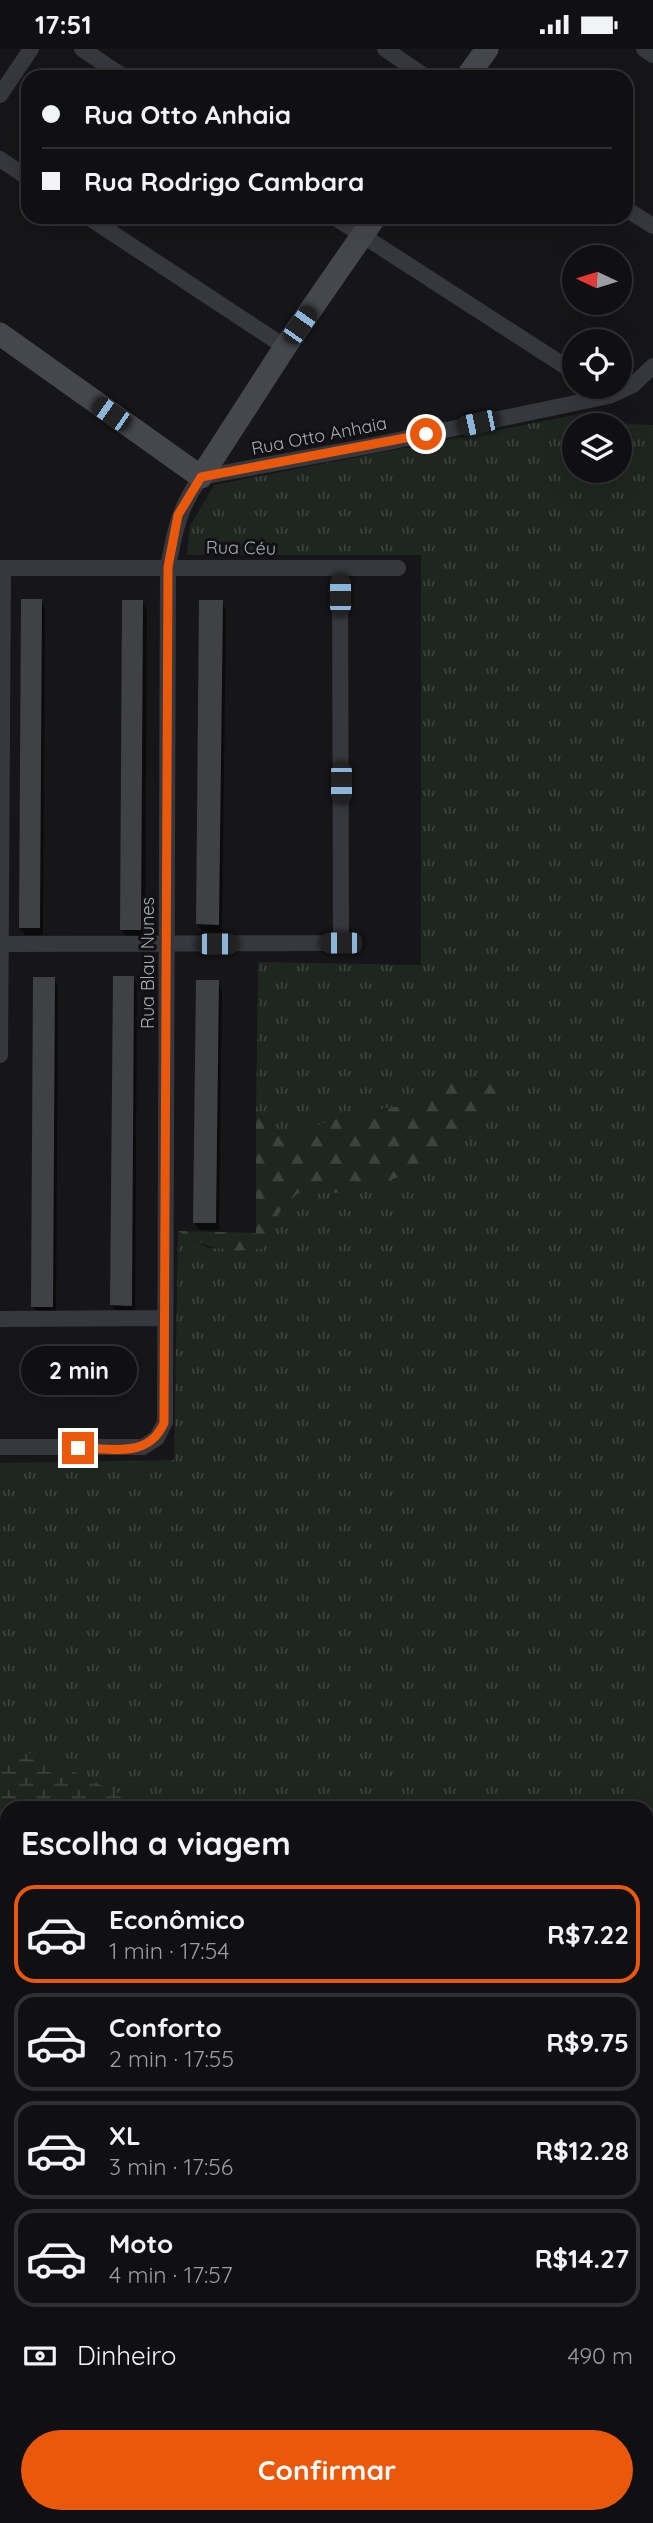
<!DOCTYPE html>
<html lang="pt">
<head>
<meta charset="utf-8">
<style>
  body { margin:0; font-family:Quicksand,sans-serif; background:#1e1e20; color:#f1f3f6; height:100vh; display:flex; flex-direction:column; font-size:26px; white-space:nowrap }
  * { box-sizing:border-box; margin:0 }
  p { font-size:23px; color:#9c9d9f }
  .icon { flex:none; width:38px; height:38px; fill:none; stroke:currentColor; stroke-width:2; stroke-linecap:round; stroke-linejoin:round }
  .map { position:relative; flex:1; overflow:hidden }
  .side { position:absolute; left:0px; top:1752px; width:654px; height:723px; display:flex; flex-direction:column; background:#101012; border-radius:21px 21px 0 0; box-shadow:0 7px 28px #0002,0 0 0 2px #303032 }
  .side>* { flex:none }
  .banner { position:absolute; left:21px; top:21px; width:612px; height:154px; border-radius:21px; box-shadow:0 7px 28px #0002,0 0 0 2px #303032; display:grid; align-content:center; height:154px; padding:0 21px; background:#101012 }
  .needle { width:46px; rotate:274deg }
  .tools { position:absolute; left:562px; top:196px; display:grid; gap:14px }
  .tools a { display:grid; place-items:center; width:70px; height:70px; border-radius:50%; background:#101012; box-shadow:0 7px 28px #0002,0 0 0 2px #303032; font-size:35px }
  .end { position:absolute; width:32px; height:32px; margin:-16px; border:9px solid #ea580c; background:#fff; box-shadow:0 0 0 4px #fff }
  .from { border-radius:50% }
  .bubble { position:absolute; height:49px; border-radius:24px; background:#101012; box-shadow:0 7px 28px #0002,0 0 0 2px #303032; font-size:23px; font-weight:800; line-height:49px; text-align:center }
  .car { position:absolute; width:21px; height:42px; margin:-21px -10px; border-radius:9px; box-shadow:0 0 5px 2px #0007; background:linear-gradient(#222 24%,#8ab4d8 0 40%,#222 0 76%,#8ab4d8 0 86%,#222 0) }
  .banner b { display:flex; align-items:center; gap:24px; height:66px; font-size:26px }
  .banner b+b { border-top:2px solid #303032 }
  .banner i { width:18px; height:18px; background:#f1f3f6 }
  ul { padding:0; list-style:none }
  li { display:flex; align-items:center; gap:21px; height:98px; margin:0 14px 10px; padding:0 7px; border:4px solid #303032; border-radius:21px }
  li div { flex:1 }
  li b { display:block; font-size:26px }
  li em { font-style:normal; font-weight:800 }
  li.on { border-color:#ea580c }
  li>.icon { width:63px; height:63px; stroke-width:1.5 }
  h2 { padding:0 21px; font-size:32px; line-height:84px }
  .pay { display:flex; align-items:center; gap:18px; height:77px; padding:0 21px; font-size:26px }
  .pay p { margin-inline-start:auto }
  .button { display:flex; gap:14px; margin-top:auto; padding:14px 21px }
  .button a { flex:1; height:80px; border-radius:42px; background:#ea580c; color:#fff; font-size:28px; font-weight:800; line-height:80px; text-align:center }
  .status { display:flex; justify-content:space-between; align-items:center; height:49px; padding:0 35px; background:#101012; direction:ltr }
  .status svg { height:19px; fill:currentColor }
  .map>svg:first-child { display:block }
  .grass { fill:url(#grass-tufts); fill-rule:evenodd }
  .forest { fill:url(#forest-firs) }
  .wetland { fill:url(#wetland-marsh) }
  .shadow { fill:#0007 }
  .building { fill:#404145 }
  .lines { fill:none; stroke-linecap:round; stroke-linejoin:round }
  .street { stroke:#37383d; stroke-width:16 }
  .secondary { stroke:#45474d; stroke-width:23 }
  .route { stroke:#ea580c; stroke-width:9 }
  .labels { text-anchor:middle; stroke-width:6; stroke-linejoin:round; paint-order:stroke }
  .street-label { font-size:18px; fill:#a8adb8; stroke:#111113 }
</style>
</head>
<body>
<div class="status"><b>17:51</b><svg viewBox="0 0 49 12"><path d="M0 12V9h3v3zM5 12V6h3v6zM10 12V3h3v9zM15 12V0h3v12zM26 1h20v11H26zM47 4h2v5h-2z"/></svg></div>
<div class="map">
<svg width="653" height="2474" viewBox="0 0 653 2474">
  <defs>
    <pattern id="grass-tufts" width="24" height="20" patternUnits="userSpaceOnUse" patternTransform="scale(1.75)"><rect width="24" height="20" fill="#1e261f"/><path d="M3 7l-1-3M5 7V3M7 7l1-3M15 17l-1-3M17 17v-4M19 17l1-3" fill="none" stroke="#3c433d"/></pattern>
    <pattern id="forest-firs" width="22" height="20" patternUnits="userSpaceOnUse" patternTransform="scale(1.75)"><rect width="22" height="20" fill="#1e261f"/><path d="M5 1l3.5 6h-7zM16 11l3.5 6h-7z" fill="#3c433d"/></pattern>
    <pattern id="wetland-marsh" width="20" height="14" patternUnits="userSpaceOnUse" patternTransform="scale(1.75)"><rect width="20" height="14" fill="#1e261f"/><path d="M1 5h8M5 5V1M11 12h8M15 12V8" fill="none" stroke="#3c433d"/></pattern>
  </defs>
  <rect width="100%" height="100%" fill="#161618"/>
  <path class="grass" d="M 595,362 L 627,375 L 653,376 L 653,2474 L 483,2474 L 468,2468 L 648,2468 L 648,1759 L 148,1759 L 38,1705 L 0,1704 L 0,1414 L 174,1411 L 178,1182 L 208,1199 L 261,1200 L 279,1164 L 298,1144 L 352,1142 L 479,1030 L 450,1030 L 402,1057 L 346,1065 L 307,1081 L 280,1085 L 267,1063 L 256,1068 L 258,913 L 421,916 L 421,506 L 187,506 L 190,477 L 214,436 ZM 574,376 L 620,376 L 620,422 L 574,422 Z
    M 0,2076 L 7,2076 L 7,2344 L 0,2343 Z"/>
  <path class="forest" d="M 450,1030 C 472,1030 486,1028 503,1043 C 500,1088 393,1136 352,1142 C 334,1145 315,1143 298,1144 L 279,1164 L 261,1200 C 224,1204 209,1200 178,1182 L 256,1184 L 256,1068 L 267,1062 L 280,1085 L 307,1081 L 346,1065 L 402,1057 Z
    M 0,2343 L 7,2344 L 7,2468 L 468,2468 L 483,2474 L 0,2474 Z"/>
  <path class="wetland" d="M 0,1704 L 38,1705 L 148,1759 L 7,1759 L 7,2076 L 0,2076 Z"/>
  <path class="shadow" d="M 22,551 L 41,551 L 45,559 L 43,886 L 25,886 L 20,879 Z
    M 142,553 L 147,561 L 145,888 L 126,888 L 122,881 Z
    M 222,553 L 226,560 L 222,883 L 202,882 L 197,875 Z
    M 133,929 L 137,936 L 135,1263 L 116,1263 L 112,1256 Z
    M 54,930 L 58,937 L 56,1265 L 37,1265 L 33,1257 Z
    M 218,933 L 222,941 L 219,1181 L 199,1181 L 195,1174 Z"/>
  <path class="building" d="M 21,550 L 42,550 L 40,879 L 19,879 Z
    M 122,551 L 143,551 L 141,881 L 120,881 Z
    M 199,551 L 223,551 L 219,876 L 196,875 Z
    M 113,927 L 134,927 L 132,1257 L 110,1256 Z
    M 33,928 L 55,928 L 53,1258 L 31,1258 Z
    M 196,931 L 219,931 L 216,1174 L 193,1174 Z"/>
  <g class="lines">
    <path class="street" d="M 82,0 L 124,28
      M 385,0 L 426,28
      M 644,0 L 653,6
      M 0,46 L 31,0
      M 0,110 L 28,129
      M 626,160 L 653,177
      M 88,168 L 285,298
      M 334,168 L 574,323
      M 0,519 L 398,519
      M 0,895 L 341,894 L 340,520
      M 0,1006 L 3,519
      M 0,1270 L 164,1269
      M 0,1398 L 143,1398 L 157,1389 L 165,1373 L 168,518 C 175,481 179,459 201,428 L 374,396 L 609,347 L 633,336 L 653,317"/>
    <path class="secondary" d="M 467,28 L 487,0
      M 0,285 L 201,428 L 285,298 L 375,168"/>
  </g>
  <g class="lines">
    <path class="route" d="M 78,1399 C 113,1399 148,1410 164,1374 L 168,518 L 178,466 L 201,428 L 426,385"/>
  </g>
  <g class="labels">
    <g class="street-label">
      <text transform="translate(319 387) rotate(-11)" y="6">Rua Otto Anhaia</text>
      <text transform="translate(241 499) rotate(1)" y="6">Rua Céu</text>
      <text transform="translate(148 914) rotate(-90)" y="6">Rua Blau Nunes</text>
    </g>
  </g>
</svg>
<div class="tools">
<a><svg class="needle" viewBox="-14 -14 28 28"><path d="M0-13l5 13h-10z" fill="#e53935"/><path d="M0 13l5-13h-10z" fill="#9c9d9f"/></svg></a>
<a><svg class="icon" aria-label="locate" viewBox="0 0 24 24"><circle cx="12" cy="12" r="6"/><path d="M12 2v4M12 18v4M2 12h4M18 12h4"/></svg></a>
<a><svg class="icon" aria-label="layers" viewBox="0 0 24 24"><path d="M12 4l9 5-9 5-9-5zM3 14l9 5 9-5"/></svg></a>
</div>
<i class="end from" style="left:426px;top:385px"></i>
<i class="end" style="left:78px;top:1399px"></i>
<div class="bubble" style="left:21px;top:1297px;width:116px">2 min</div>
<i class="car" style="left:300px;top:276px;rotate:35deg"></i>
<i class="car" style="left:111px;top:365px;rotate:305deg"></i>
<i class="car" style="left:478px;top:374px;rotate:258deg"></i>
<i class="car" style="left:340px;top:546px;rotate:0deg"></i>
<i class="car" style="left:341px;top:734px;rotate:180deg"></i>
<i class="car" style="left:341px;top:894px;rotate:270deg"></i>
<i class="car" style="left:217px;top:895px;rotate:90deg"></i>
<div class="banner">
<b><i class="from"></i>Rua Otto Anhaia</b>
<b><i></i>Rua Rodrigo Cambara</b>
</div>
<section class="side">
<h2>Escolha a viagem</h2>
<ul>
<li class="on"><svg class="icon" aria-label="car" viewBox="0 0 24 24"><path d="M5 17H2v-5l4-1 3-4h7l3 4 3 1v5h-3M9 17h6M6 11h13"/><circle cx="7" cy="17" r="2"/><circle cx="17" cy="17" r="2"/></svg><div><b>Econômico</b><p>1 min · 17:54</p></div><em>R$7.22</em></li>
<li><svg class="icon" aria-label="car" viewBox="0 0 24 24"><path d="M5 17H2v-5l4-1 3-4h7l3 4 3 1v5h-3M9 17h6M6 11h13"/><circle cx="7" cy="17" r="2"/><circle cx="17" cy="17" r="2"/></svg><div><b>Conforto</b><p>2 min · 17:55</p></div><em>R$9.75</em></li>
<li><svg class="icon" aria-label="car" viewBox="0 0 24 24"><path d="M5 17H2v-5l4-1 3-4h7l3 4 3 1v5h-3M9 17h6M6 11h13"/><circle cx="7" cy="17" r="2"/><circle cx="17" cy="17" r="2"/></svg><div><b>XL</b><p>3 min · 17:56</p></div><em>R$12.28</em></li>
<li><svg class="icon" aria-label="car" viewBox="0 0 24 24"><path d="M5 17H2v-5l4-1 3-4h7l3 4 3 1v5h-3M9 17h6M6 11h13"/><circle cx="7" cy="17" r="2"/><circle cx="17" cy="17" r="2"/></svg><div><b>Moto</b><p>4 min · 17:57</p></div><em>R$14.27</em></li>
</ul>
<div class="pay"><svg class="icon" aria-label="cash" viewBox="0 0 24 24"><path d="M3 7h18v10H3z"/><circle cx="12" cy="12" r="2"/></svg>Dinheiro<p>490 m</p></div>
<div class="button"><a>Confirmar</a></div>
</section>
</div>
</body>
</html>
